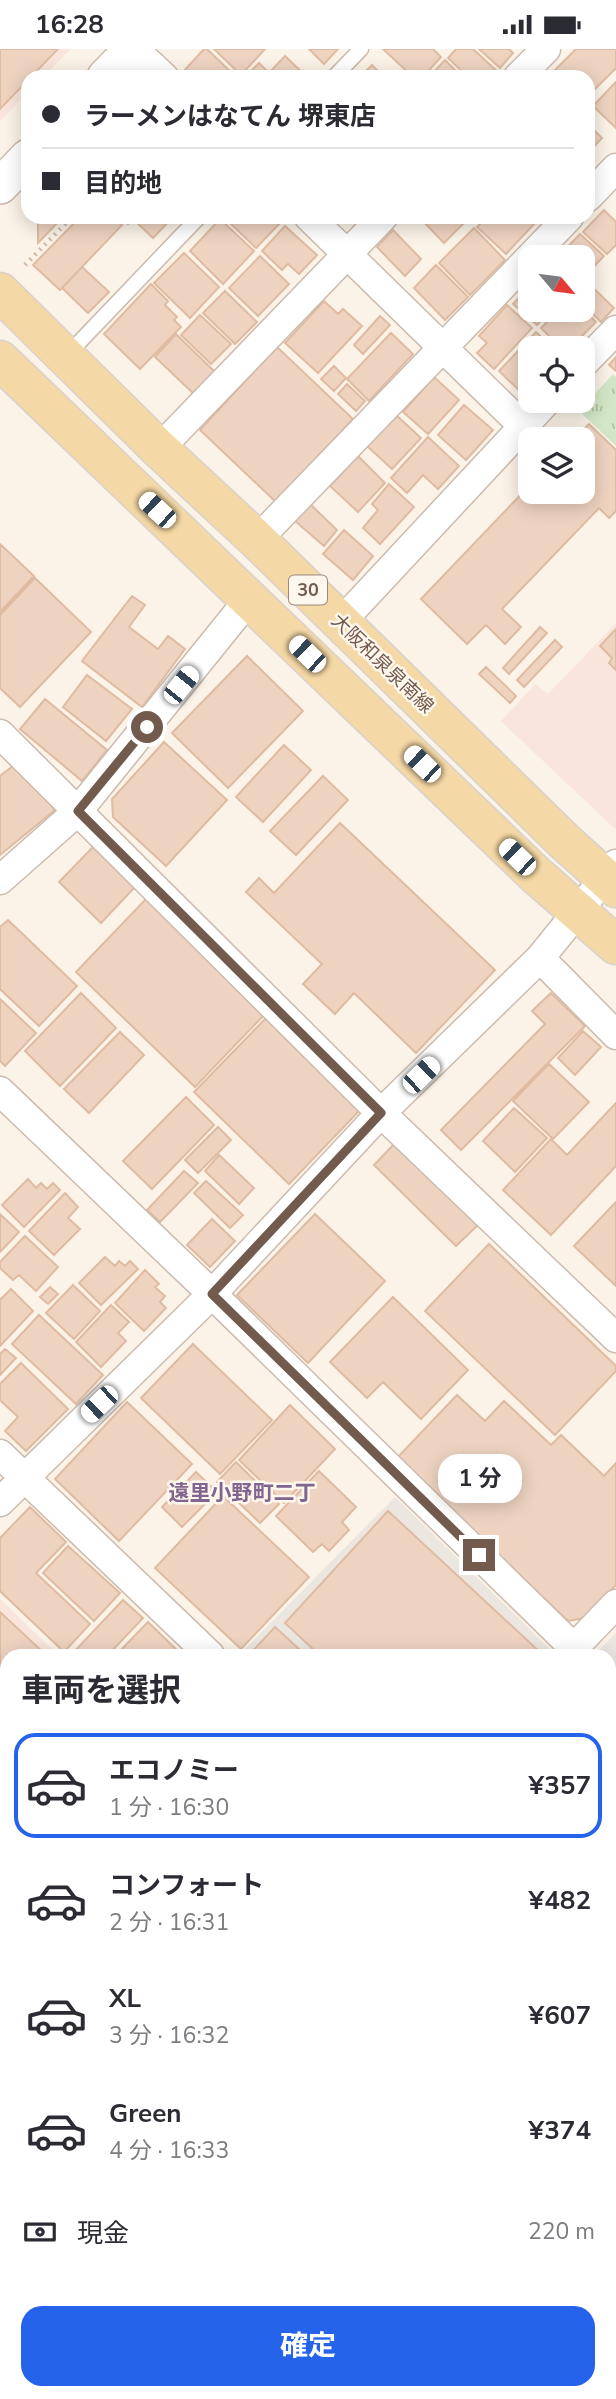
<!DOCTYPE html>
<html lang="ja">
<head>
<meta charset="utf-8">
<style>
  body { margin:0; font-family:"Nunito Sans","Noto Sans JP",sans-serif; background:#f2f2f3; color:#2b2b33; height:100vh; display:flex; flex-direction:column; font-size:26px; white-space:nowrap }
  * { box-sizing:border-box; margin:0 }
  p { font-size:23px; color:#7c7c81 }
  .icon { flex:none; width:38px; height:38px; fill:none; stroke:currentColor; stroke-width:2; stroke-linecap:round; stroke-linejoin:round }
  .map { position:relative; flex:1; overflow:hidden }
  .side { position:absolute; left:0px; top:1600px; width:616px; height:751px; display:flex; flex-direction:column; background:#fff; border-radius:21px 21px 0 0; box-shadow:0 4px 18px #0003 }
  .side>* { flex:none }
  .banner { position:absolute; left:21px; top:21px; width:574px; height:154px; border-radius:21px; box-shadow:0 4px 18px #0003; display:grid; align-content:center; height:154px; padding:0 21px; background:#fff }
  .needle { width:46px; rotate:119deg }
  .fabs { position:absolute; left:518px; top:196px; display:grid; gap:14px }
  .fabs a { display:grid; place-items:center; width:77px; height:77px; border-radius:14px; background:#fff; box-shadow:0 4px 18px #0003; font-size:35px }
  .end { position:absolute; width:32px; height:32px; margin:-16px; border:9px solid #725b4d; background:#fff; box-shadow:0 0 0 4px #fff }
  .from { border-radius:50% }
  .bubble { position:absolute; height:49px; border-radius:21px; background:#fff; box-shadow:0 4px 18px #0003; font-size:23px; font-weight:700; line-height:49px; text-align:center }
  .car { position:absolute; width:21px; height:42px; margin:-21px -10px; border-radius:9px; box-shadow:0 0 5px 2px #0007; background:linear-gradient(#fff 24%,#345 0 40%,#fff 0 76%,#345 0 86%,#fff 0) }
  .banner b { display:flex; align-items:center; gap:24px; height:66px; font-size:26px }
  .banner b+b { border-top:2px solid #e1e1e2 }
  .banner i { width:18px; height:18px; background:#2b2b33 }
  ul { padding:0; list-style:none }
  li { display:flex; align-items:center; gap:21px; height:105px; margin:0 14px 10px; padding:0 7px; border:4px solid transparent; border-radius:21px }
  li div { flex:1 }
  li b { display:block; font-size:26px }
  li em { font-style:normal; font-weight:700 }
  li.current { border-color:#2563eb }
  li>.icon { width:63px; height:63px; stroke-width:1.5 }
  h2 { padding:0 21px; font-size:32px; line-height:84px }
  .pay { display:flex; align-items:center; gap:18px; height:77px; padding:0 21px; font-size:26px }
  .pay p { margin-inline-start:auto }
  .cta { display:flex; gap:14px; margin-top:auto; padding:14px 21px }
  .cta a { flex:1; height:80px; border-radius:21px; background:#2563eb; color:#fff; font-size:28px; font-weight:700; line-height:80px; text-align:center }
  .status { display:flex; justify-content:space-between; align-items:center; height:49px; padding:0 35px; background:#fff; direction:ltr }
  .status svg { height:19px; fill:currentColor }
  .map>svg:first-child { display:block }
  .commercial { fill:#fae5dc }
  .industrial { fill:#ebe6e0 }
  .park { fill:url(#park-tufts) }
  .building { fill:#eed3c1; stroke:#dfbba2; stroke-width:2 }
  .lines { fill:none; stroke-linecap:round; stroke-linejoin:round }
  .service-casing { stroke:#ccbbae; stroke-width:17 }
  .minor-casing { stroke:#ccbbae; stroke-width:31 }
  .tertiary-casing { stroke:#ccbbae; stroke-width:38 }
  .primary-casing { stroke:#d8d1cd; stroke-width:41 }
  .path { stroke:#d3b7a4; stroke-width:4.5; stroke-dasharray:2 5; stroke-linecap:butt }
  .service { stroke:#fff; stroke-width:14 }
  .minor { stroke:#fff; stroke-width:28 }
  .tertiary { stroke:#fff; stroke-width:35 }
  .primary { stroke:#f4d8a5; stroke-width:38 }
  .route { stroke:#725b4d; stroke-width:9 }
  .labels { text-anchor:middle; stroke-width:5; stroke-linejoin:round; paint-order:stroke }
  .shield { fill:#fef7ed; stroke:#9c8a7d; stroke-width:2 }
  .shield-label { font-size:18px; font-weight:bold; fill:#725b4d }
  .street-label { font-size:19px; fill:#725b4d; stroke:#fef7ed }
  .neighbourhood-label { font-size:21px; font-weight:bold; fill:#81658e; stroke:#fef7ed }
</style>
</head>
<body>
<div class="status"><b>16:28</b><svg viewBox="0 0 49 12"><path d="M0 12V9h3v3zM5 12V6h3v6zM10 12V3h3v9zM15 12V0h3v12zM26 1h20v11H26zM47 4h2v5h-2z"/></svg></div>
<div class="map">
<svg width="616" height="2350" viewBox="0 0 616 2350">
  <defs>
    <pattern id="park-tufts" width="24" height="20" patternUnits="userSpaceOnUse" patternTransform="scale(1.75)"><rect width="24" height="20" fill="#d3e7c6"/><path d="M3 7l-1-3M5 7V3M7 7l1-3M15 17l-1-3M17 17v-4M19 17l1-3" fill="none" stroke="#b0bea3"/></pattern>
  </defs>
  <rect width="100%" height="100%" fill="#fbf3e7"/>
  <path class="commercial" d="M 0,0 L 71,0 L 43,28 L 28,28 L 28,43 L 0,72 Z
    M 616,574 L 616,778 L 615,780 L 501,672 L 535,635 L 548,645 Z
    M 0,1550 L 58,1606 L 7,1606 L 7,1754 L 0,1747 Z"/>
  <path class="industrial" d="M 395,1448 L 554,1604 L 552,1606 L 239,1606 Z
    M 616,1584 L 616,1980 L 609,1974 L 609,1606 L 594,1606 Z
    M 0,1783 L 7,1790 L 7,2172 L 0,2179 Z
    M 243,2343 L 404,2343 L 397,2350 L 250,2350 Z
    M 408,2343 L 553,2343 L 547,2350 L 402,2350 Z"/>
  <path class="park" d="M 613,325 L 616,328 L 616,397 L 579,362 Z"/>
  <path class="building" d="M 0,0 L 58,0 L 31,28 L 28,28 L 28,31 L 0,60 Z
    M 204,0 L 207,0 L 236,28 L 186,28 L 182,24 Z
    M 214,0 L 265,0 L 241,26 Z
    M 309,0 L 338,0 L 324,15 Z
    M 383,0 L 433,0 L 441,8 L 423,28 L 413,28 Z
    M 456,0 L 473,0 L 498,23 L 494,28 L 468,28 L 448,9 Z
    M 479,0 L 509,0 L 513,4 L 500,19 Z
    M 576,0 L 616,0 L 616,19 L 588,47 L 588,28 L 548,28 Z
    M 285,7 L 307,28 L 245,28 L 259,14 L 269,24 Z
    M 445,11 L 462,28 L 429,28 Z
    M 372,16 L 384,28 L 360,28 Z
    M 616,33 L 616,79 L 593,57 Z
    M 588,75 L 602,89 L 588,104 Z
    M 604,161 L 616,173 L 616,196 L 607,205 L 583,183 Z
    M 38,168 L 63,168 L 38,194 Z
    M 80,168 L 113,168 L 122,176 L 60,241 L 33,216 Z
    M 121,168 L 135,168 L 128,175 Z
    M 135,168 L 173,168 L 153,189 L 133,170 Z
    M 236,168 L 277,168 L 282,172 L 256,199 L 230,174 Z
    M 419,168 L 462,168 L 466,172 L 444,194 Z
    M 487,168 L 529,168 L 535,174 L 506,205 L 477,178 Z
    M 220,170 L 254,202 L 223,235 L 190,202 Z
    M 285,177 L 317,206 L 299,225 L 288,215 L 282,221 L 262,202 Z
    M 474,179 L 505,211 L 470,246 L 439,214 Z
    M 393,181 L 421,210 L 405,227 L 377,198 Z
    M 580,185 L 604,207 L 583,229 L 583,208 L 559,207 Z
    M 184,204 L 219,238 L 190,269 L 154,234 Z
    M 260,207 L 289,235 L 258,267 L 229,239 Z
    M 436,216 L 468,248 L 445,271 L 414,239 Z
    M 82,218 L 109,243 L 88,264 L 62,239 Z
    M 585,231 L 614,259 L 601,273 L 583,255 L 583,233 Z
    M 151,235 L 168,252 L 165,256 L 177,268 L 174,271 L 181,278 L 140,320 L 104,285 Z
    M 530,237 L 530,261 L 551,261 L 537,276 L 513,255 Z
    M 225,242 L 257,273 L 235,295 L 203,264 Z
    M 324,252 L 338,265 L 343,260 L 362,277 L 318,324 L 285,294 Z
    M 507,256 L 532,279 L 494,320 L 477,304 L 487,294 L 479,287 Z
    M 583,260 L 596,273 L 570,299 L 561,299 L 541,279 L 559,261 Z
    M 200,266 L 231,295 L 211,315 L 181,286 Z
    M 380,267 L 390,276 L 363,305 L 354,296 Z
    M 536,283 L 553,299 L 530,299 L 530,343 L 525,347 L 499,322 Z
    M 391,284 L 413,305 L 369,352 L 347,330 Z
    M 176,285 L 215,323 L 194,345 L 155,308 Z
    M 277,298 L 353,370 L 276,453 L 200,381 Z
    M 616,308 L 616,322 L 609,316 Z
    M 334,317 L 346,329 L 334,342 L 321,330 Z
    M 434,328 L 459,351 L 428,385 L 403,363 Z
    M 347,335 L 365,352 L 356,362 L 338,345 Z
    M 464,356 L 493,381 L 466,411 L 438,386 Z
    M 395,365 L 421,389 L 392,420 L 367,397 Z
    M 589,375 L 616,401 L 616,462 L 609,469 L 599,459 L 502,560 L 521,578 L 505,595 L 486,576 L 467,595 L 421,550 L 530,436 L 530,443 L 583,443 L 583,390 L 574,390 Z
    M 428,388 L 459,417 L 438,440 L 423,426 L 407,444 L 391,429 Z
    M 358,407 L 385,434 L 358,463 L 330,437 Z
    M 389,435 L 414,458 L 380,495 L 363,479 L 378,461 L 372,455 Z
    M 310,455 L 337,481 L 324,497 L 295,472 Z
    M 344,481 L 373,507 L 353,531 L 323,505 Z
    M 0,495 L 34,527 L 0,563 Z
    M 35,529 L 91,583 L 20,658 L 0,639 L 0,566 Z
    M 132,547 L 145,556 L 129,578 L 158,600 L 168,587 L 185,600 L 142,658 L 82,612 Z
    M 540,578 L 547,584 L 509,625 L 503,619 Z
    M 616,580 L 616,621 L 609,614 L 612,609 L 600,597 Z
    M 555,591 L 562,598 L 524,638 L 517,631 Z
    M 247,607 L 303,662 L 228,739 L 172,684 Z
    M 486,618 L 516,647 L 510,654 L 479,625 Z
    M 87,626 L 132,660 L 106,692 L 63,658 Z
    M 45,650 L 107,701 L 82,732 L 20,680 Z
    M 164,693 L 227,751 L 166,817 L 113,768 L 112,750 Z
    M 284,696 L 311,721 L 263,773 L 236,748 Z
    M 17,714 L 55,761 L 0,806 L 0,727 Z
    M 323,727 L 348,751 L 296,806 L 270,782 Z
    M 340,774 L 495,921 L 416,1004 L 354,944 L 335,965 L 303,935 L 322,915 L 246,843 L 259,829 L 274,844 Z
    M 93,798 L 135,838 L 101,874 L 59,833 Z
    M 147,849 L 266,964 L 195,1038 L 76,923 Z
    M 8,871 L 77,937 L 39,977 L 0,940 L 0,878 Z
    M 81,944 L 116,979 L 60,1037 L 25,1002 Z
    M 551,944 L 585,977 L 461,1101 L 441,1081 L 545,975 L 532,962 Z
    M 0,950 L 36,984 L 5,1017 L 0,1012 Z
    M 266,969 L 360,1061 L 289,1135 L 194,1043 Z
    M 583,982 L 601,998 L 575,1026 L 558,1009 Z
    M 120,983 L 144,1006 L 89,1064 L 64,1040 Z
    M 549,1015 L 589,1053 L 553,1090 L 513,1052 Z
    M 186,1048 L 214,1076 L 152,1140 L 123,1112 Z
    M 616,1054 L 616,1117 L 551,1186 L 503,1141 L 551,1090 L 567,1106 Z
    M 514,1059 L 547,1089 L 515,1123 L 483,1092 Z
    M 218,1078 L 231,1091 L 198,1124 L 185,1111 Z
    M 397,1092 L 480,1174 L 456,1197 L 374,1116 Z
    M 219,1106 L 254,1139 L 239,1155 L 205,1122 Z
    M 184,1122 L 198,1134 L 160,1173 L 147,1161 Z
    M 28,1130 L 36,1139 L 41,1134 L 47,1140 L 53,1134 L 60,1141 L 24,1178 L 2,1156 Z
    M 206,1132 L 243,1166 L 230,1179 L 194,1144 Z
    M 65,1144 L 78,1158 L 68,1169 L 80,1180 L 54,1206 L 29,1182 Z
    M 616,1153 L 616,1237 L 574,1197 Z
    M 0,1165 L 19,1183 L 0,1203 Z
    M 315,1165 L 385,1232 L 308,1314 L 237,1246 Z
    M 212,1170 L 235,1192 L 210,1218 L 187,1196 Z
    M 25,1187 L 58,1218 L 36,1242 L 19,1226 L 13,1231 L 0,1219 L 0,1213 Z
    M 489,1195 L 616,1317 L 616,1322 L 555,1386 L 425,1262 Z
    M 105,1208 L 115,1217 L 119,1212 L 125,1217 L 130,1212 L 138,1220 L 101,1256 L 79,1234 Z
    M 145,1221 L 159,1235 L 155,1238 L 165,1247 L 160,1253 L 166,1259 L 144,1282 L 115,1254 Z
    M 73,1236 L 100,1262 L 74,1290 L 46,1264 Z
    M 50,1238 L 58,1245 L 48,1255 L 40,1248 Z
    M 11,1240 L 33,1262 L 0,1297 L 0,1251 Z
    M 393,1248 L 468,1321 L 421,1370 L 383,1333 L 367,1349 L 330,1313 Z
    M 111,1256 L 129,1273 L 118,1284 L 126,1292 L 101,1318 L 76,1293 Z
    M 39,1266 L 103,1326 L 76,1355 L 12,1295 Z
    M 193,1295 L 272,1371 L 220,1425 L 141,1349 Z
    M 5,1300 L 16,1309 L 0,1326 L 0,1305 Z
    M 21,1314 L 68,1360 L 26,1402 L 5,1382 L 18,1368 L 0,1351 L 0,1335 Z
    M 457,1346 L 485,1372 L 504,1352 L 551,1396 L 561,1386 L 604,1427 L 616,1414 L 616,1536 L 585,1569 L 568,1572 L 396,1410 Z
    M 127,1353 L 192,1415 L 119,1492 L 55,1430 Z
    M 290,1356 L 335,1400 L 284,1454 L 239,1411 Z
    M 236,1413 L 279,1455 L 260,1474 L 217,1433 Z
    M 319,1422 L 356,1458 L 342,1473 L 349,1481 L 329,1502 L 322,1495 L 313,1503 L 276,1467 Z
    M 196,1423 L 217,1443 L 182,1478 L 162,1458 Z
    M 223,1447 L 309,1528 L 241,1600 L 155,1519 Z
    M 30,1458 L 66,1493 L 36,1524 L 90,1575 L 64,1603 L 0,1542 L 0,1489 Z
    M 388,1462 L 543,1606 L 308,1606 L 314,1601 L 285,1574 Z
    M 68,1497 L 120,1544 L 94,1572 L 43,1524 Z
    M 123,1551 L 143,1569 L 108,1606 L 71,1606 Z
    M 0,1563 L 46,1606 L 7,1606 L 7,1711 L 0,1705 Z
    M 148,1573 L 182,1606 L 116,1606 Z
    M 275,1578 L 300,1601 L 295,1606 L 249,1606 Z
    M 616,1746 L 616,1820 L 609,1813 L 609,1754 Z
    M 1,1807 L 7,1812 L 7,1886 L 0,1893 Z
    M 609,1823 L 616,1830 L 616,1882 L 612,1887 L 609,1884 Z
    M 7,1899 L 7,1953 L 0,1946 L 0,1906 Z
    M 616,1910 L 616,1951 L 609,1945 L 609,1918 Z
    M 0,1971 L 7,1978 L 7,2008 L 0,2016 Z
    M 609,2026 L 616,2033 L 616,2259 L 609,2266 Z
    M 7,2030 L 7,2165 L 0,2172 L 0,2037 Z
    M 82,2343 L 167,2343 L 161,2350 L 75,2350 Z
    M 174,2343 L 192,2343 L 199,2350 L 167,2350 Z
    M 270,2343 L 403,2343 L 397,2350 L 277,2350 Z
    M 416,2343 L 482,2343 L 489,2350 L 410,2350 Z"/>
  <g class="lines">
    <g class="service-casing">
      <path id="service" d="M 334,28 L 361,0
        M 67,306 L 199,168
        M 609,1643 L 616,1650
        M 609,1722 L 616,1715
        M 220,2343 L 227,2350"/>
    </g>
    <g class="minor-casing">
      <path id="minor" d="M 134,0 L 164,28
        M 518,28 L 546,0
        M 588,148 L 616,119
        M 309,168 L 523,377
        M 583,315 L 616,281
        M 159,400 L 383,168
        M 257,491 L 569,168
        M 341,573 L 547,352
        M 0,685 L 381,1064 L 616,1289
        M 0,831 L 78,762 L 250,549
        M 540,909 L 616,986
        M 0,1042 L 212,1245 L 574,1599
        M 0,1405 L 210,1606
        M 0,1453 L 212,1245 L 381,1064 L 540,909 L 616,815
        M 567,1606 L 616,1555
        M 0,1761 L 7,1767
        M 609,1990 L 616,1997
        M 0,2199 L 7,2192
        M 0,2265 L 7,2277
        M 609,2319 L 616,2311
        M 46,2343 L 50,2350
        M 587,2343 L 594,2350"/>
    </g>
    <g class="tertiary-casing">
      <path id="tertiary" d="M 105,28 L 132,0
        M 0,137 L 28,108"/>
    </g>
    <g class="primary-casing">
      <path id="primary" d="M 0,243 L 159,400 L 257,491 L 564,792 L 616,839
        M 0,311 L 536,826 L 616,896"/>
    </g>
    <path class="path" d="M 25,216 L 72,168"/>
    <use href="#service" class="service"/>
    <use href="#minor" class="minor"/>
    <use href="#tertiary" class="tertiary"/>
    <use href="#primary" class="primary"/>
  </g>
  <g class="lines">
    <path class="route" d="M 147,678 L 78,762 L 381,1064 L 212,1245 L 479,1506"/>
  </g>
  <g class="labels">
    <rect class="shield" x="289" y="526.5" width="38" height="29" rx="5"/>
    <g class="shield-label">
      <text x="308" y="547">30</text>
    </g>
    <g class="street-label">
      <text transform="translate(383 614) rotate(44)" y="7">大阪和泉泉南線</text>
    </g>
    <g class="neighbourhood-label">
      <text x="242" y="1451">遠里小野町二丁</text>
    </g>
  </g>
</svg>
<div class="fabs">
<a><svg class="needle" viewBox="-14 -14 28 28"><path d="M0-13l5 13h-10z" fill="#e53935"/><path d="M0 13l5-13h-10z" fill="#7c7c81"/></svg></a>
<a><svg class="icon" aria-label="locate" viewBox="0 0 24 24"><circle cx="12" cy="12" r="6"/><path d="M12 2v4M12 18v4M2 12h4M18 12h4"/></svg></a>
<a><svg class="icon" aria-label="layers" viewBox="0 0 24 24"><path d="M12 4l9 5-9 5-9-5zM3 14l9 5 9-5"/></svg></a>
</div>
<i class="end from" style="left:147px;top:678px"></i>
<i class="end" style="left:479px;top:1506px"></i>
<div class="bubble" style="left:438px;top:1405px;width:84px">1 分</div>
<i class="car" style="left:157px;top:461px;rotate:313deg"></i>
<i class="car" style="left:307px;top:605px;rotate:314deg"></i>
<i class="car" style="left:181px;top:636px;rotate:39deg"></i>
<i class="car" style="left:422px;top:715px;rotate:314deg"></i>
<i class="car" style="left:517px;top:808px;rotate:314deg"></i>
<i class="car" style="left:421px;top:1026px;rotate:46deg"></i>
<i class="car" style="left:99px;top:1355px;rotate:226deg"></i>
<div class="banner">
<b><i class="from"></i>ラーメンはなてん 堺東店</b>
<b><i></i>目的地</b>
</div>
<section class="side">
<h2>車両を選択</h2>
<ul>
<li class="current"><svg class="icon" aria-label="car" viewBox="0 0 24 24"><path d="M5 17H2v-5l4-1 3-4h7l3 4 3 1v5h-3M9 17h6M6 11h13"/><circle cx="7" cy="17" r="2"/><circle cx="17" cy="17" r="2"/></svg><div><b>エコノミー</b><p>1 分 · 16:30</p></div><em>¥357</em></li>
<li><svg class="icon" aria-label="car" viewBox="0 0 24 24"><path d="M5 17H2v-5l4-1 3-4h7l3 4 3 1v5h-3M9 17h6M6 11h13"/><circle cx="7" cy="17" r="2"/><circle cx="17" cy="17" r="2"/></svg><div><b>コンフォート</b><p>2 分 · 16:31</p></div><em>¥482</em></li>
<li><svg class="icon" aria-label="car" viewBox="0 0 24 24"><path d="M5 17H2v-5l4-1 3-4h7l3 4 3 1v5h-3M9 17h6M6 11h13"/><circle cx="7" cy="17" r="2"/><circle cx="17" cy="17" r="2"/></svg><div><b>XL</b><p>3 分 · 16:32</p></div><em>¥607</em></li>
<li><svg class="icon" aria-label="car" viewBox="0 0 24 24"><path d="M5 17H2v-5l4-1 3-4h7l3 4 3 1v5h-3M9 17h6M6 11h13"/><circle cx="7" cy="17" r="2"/><circle cx="17" cy="17" r="2"/></svg><div><b>Green</b><p>4 分 · 16:33</p></div><em>¥374</em></li>
</ul>
<div class="pay"><svg class="icon" aria-label="cash" viewBox="0 0 24 24"><path d="M3 7h18v10H3z"/><circle cx="12" cy="12" r="2"/></svg>現金<p>220 m</p></div>
<div class="cta"><a>確定</a></div>
</section>
</div>
</body>
</html>
